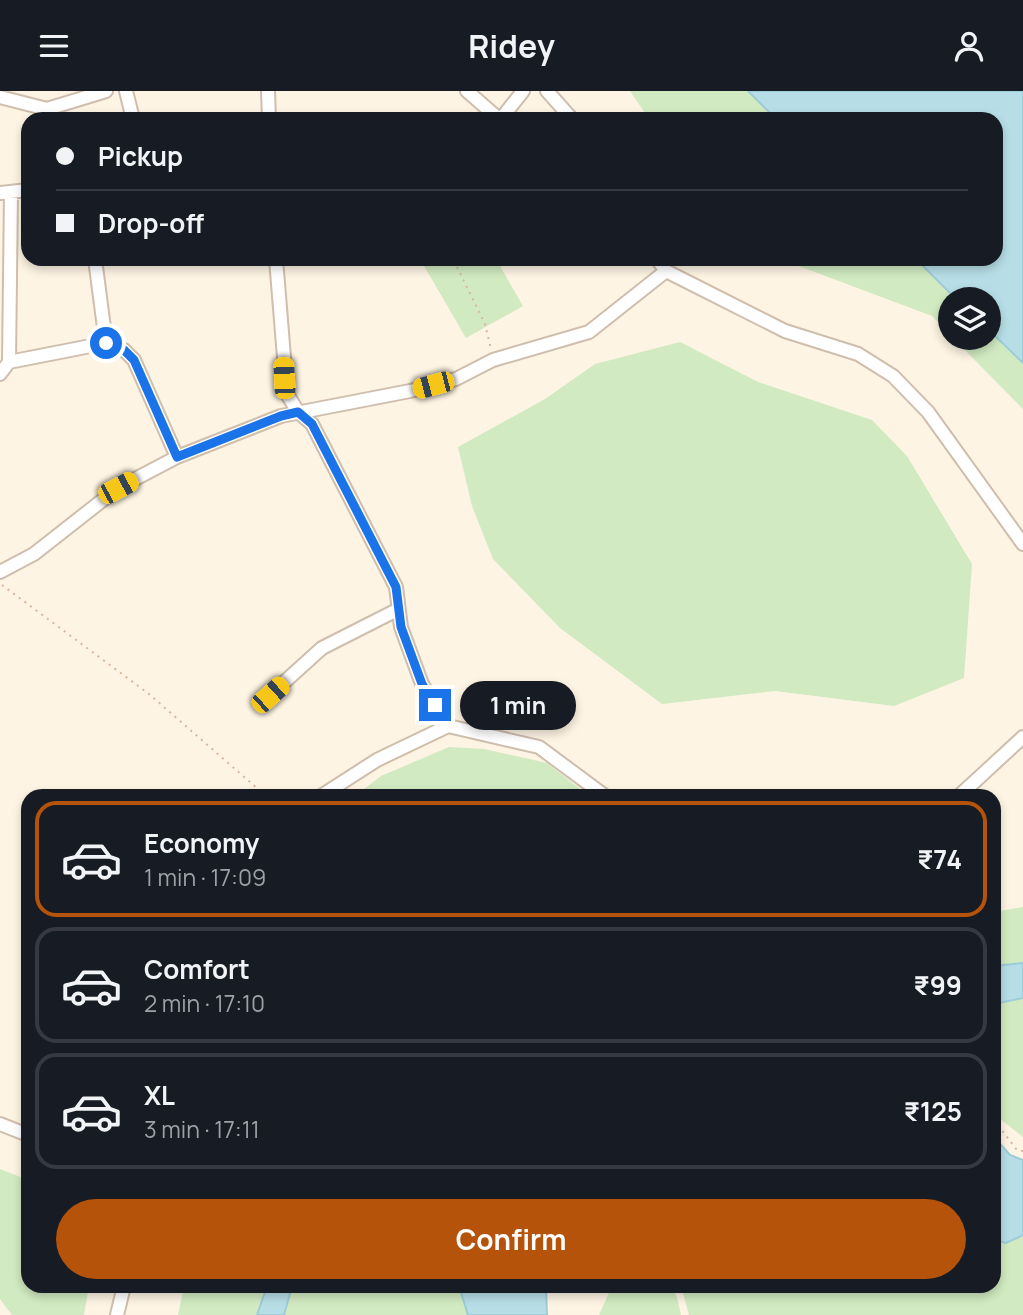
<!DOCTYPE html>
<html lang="en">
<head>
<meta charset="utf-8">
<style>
  body { margin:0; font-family:Manrope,sans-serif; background:#20242c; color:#f1f3f6; height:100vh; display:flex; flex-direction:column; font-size:26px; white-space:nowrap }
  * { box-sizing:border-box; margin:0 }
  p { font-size:23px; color:#9ea1a6 }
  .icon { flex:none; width:38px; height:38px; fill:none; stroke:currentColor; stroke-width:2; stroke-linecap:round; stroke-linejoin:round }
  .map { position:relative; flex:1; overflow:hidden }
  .sheet { position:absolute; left:21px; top:698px; width:980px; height:504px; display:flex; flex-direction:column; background:#171b24; border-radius:21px; box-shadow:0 4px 10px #0003 }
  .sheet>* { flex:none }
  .guide { position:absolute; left:21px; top:21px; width:982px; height:154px; border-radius:21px; box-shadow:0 4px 10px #0003; display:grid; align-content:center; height:154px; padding:0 35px; background:#171b24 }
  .tools { position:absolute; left:938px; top:196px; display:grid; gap:14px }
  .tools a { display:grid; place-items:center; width:63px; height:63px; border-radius:50%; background:#171b24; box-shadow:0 4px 10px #0003; font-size:35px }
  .end { position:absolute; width:32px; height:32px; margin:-16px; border:9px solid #1a73e8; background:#fff; box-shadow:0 0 0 4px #fff }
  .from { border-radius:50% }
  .bubble { position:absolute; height:49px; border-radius:24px; background:#171b24; box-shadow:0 4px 10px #0003; font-size:23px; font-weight:700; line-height:49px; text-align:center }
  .car { position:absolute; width:21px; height:42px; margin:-21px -10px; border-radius:9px; box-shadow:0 0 5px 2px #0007; background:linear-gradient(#f5c518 24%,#345 0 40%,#f5c518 0 76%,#345 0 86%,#f5c518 0) }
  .guide b { display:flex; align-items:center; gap:24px; height:66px; font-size:26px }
  .guide b+b { border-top:2px solid #363941 }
  .guide i { width:18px; height:18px; background:#f1f3f6 }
  ul { padding:12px 0 0; list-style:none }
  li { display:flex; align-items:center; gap:21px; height:116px; margin:0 14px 10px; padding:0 21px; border:4px solid #363941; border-radius:21px }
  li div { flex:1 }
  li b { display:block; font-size:26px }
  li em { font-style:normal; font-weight:700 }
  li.active { border-color:#b45309 }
  li>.icon { width:63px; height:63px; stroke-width:1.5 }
  .primary-button { display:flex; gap:14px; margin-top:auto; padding:14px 35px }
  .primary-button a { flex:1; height:80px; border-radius:42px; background:#b45309; color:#fff; font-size:28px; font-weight:700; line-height:80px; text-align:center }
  header { display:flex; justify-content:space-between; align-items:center; height:91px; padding:0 35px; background:#171b24; font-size:32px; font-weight:700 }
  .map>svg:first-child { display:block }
  .green { fill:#d1eac1 }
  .water { fill:#b7dee6; stroke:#9dcdd8; stroke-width:2 }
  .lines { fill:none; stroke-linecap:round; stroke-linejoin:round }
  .street-casing { stroke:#d0bead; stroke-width:16 }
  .path { stroke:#d7b69d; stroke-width:2; stroke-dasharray:2 5; stroke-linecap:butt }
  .street { stroke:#fff; stroke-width:12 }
  .route { stroke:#1a73e8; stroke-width:9 }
</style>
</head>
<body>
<header><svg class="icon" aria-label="menu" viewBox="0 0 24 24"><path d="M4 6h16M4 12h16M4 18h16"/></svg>Ridey<svg class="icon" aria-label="person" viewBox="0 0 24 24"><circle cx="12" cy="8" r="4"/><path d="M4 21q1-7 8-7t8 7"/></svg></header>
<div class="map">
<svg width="1023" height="1224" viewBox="0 0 1023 1224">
  <rect width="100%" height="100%" fill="#fdf4e3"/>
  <path class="green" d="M 630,0 L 748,0 L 776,28 L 649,28 Z
    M 420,168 L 496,168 L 523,215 L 466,247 Z
    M 780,168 L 916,168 L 956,208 L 950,208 L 950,244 L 932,225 Z
    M 989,239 L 1023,272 L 1023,318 L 953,247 L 989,247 Z
    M 680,251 L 758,291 L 872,329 L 907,365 L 972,473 L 964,587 L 894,615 L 775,600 L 662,613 L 560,537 L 493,468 L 472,415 L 458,356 L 545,308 L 595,273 Z
    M 449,656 L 484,658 L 547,672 L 589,705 L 355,705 L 381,685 Z
    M 1023,816 L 1023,872 L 994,875 L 994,821 Z
    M 1023,907 L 1023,1046 L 994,1023 L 994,913 Z
    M 0,1078 L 28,1089 L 28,1195 L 89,1195 L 84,1224 L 12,1224 L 0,1208 Z
    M 1023,1144 L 1023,1224 L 689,1224 L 681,1195 L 994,1195 L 994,1149 L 1006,1152 Z
    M 184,1195 L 267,1195 L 257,1224 L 178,1224 Z
    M 292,1195 L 459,1195 L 468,1224 L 284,1224 Z
    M 612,1195 L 671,1195 L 677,1206 L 681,1224 L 599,1224 Z"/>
  <path class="water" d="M 748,0 L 1023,0 L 1023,272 L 989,239 L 989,208 L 956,208 L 916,168 L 996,168 L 996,28 L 776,28 Z
    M 1023,872 L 1023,907 L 994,913 L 994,875 Z
    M 994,1046 L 1010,1064 L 1023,1069 L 1023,1144 L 1006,1152 L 994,1149 L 994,1126 L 998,1123 L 994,1119 Z
    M 267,1195 L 292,1195 L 284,1224 L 257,1224 Z
    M 459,1195 L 546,1195 L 547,1224 L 468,1224 Z"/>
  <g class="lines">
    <g class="street-casing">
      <path id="street" d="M 126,0 L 133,28
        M 268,0 L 269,28
        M 467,0 L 499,28
        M 547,0 L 572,28
        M 0,6 L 47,18 L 106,0
        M 501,28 L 523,0
        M 0,102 L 28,99
        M 276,168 L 287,303 L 298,321 L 312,333 L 396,496 L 401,536 L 422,593 L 448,635
        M 657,168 L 666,180 L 785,240 L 858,263 L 893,285 L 928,321 L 1023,453
        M 106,252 L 124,259 L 134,269 L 177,366
        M 9,271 L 106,252 L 95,168
        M 0,283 L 9,271 L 11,102
        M 0,481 L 34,463 L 118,397 L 177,366 L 281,325 L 410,300 L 456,288 L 493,269 L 589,241 L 666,180
        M 270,604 L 322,557 L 397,519
        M 321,705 L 377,669 L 448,635 L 539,656 L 605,705
        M 959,705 L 1023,646
        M 0,1033 L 28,1044
        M 117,1224 L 124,1195"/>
    </g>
    <path class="path" d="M 457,176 L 485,233 L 491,258
      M 2,494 L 149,603 L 266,705
      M 994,1029 L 1017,1059 L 1023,1060"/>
    <use href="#street" class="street"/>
  </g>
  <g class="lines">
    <path class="route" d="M 106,252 L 124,259 L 134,269 L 177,366 L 281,325 L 298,321 L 312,333 L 396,496 L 401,536 L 422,593 L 435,614"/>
  </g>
</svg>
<div class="tools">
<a><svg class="icon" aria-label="layers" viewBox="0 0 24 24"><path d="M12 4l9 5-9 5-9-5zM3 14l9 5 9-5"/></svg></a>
</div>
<i class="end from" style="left:106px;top:252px"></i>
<i class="end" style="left:435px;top:614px"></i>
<div class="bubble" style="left:460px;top:590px;width:116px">1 min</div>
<i class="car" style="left:284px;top:287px;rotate:357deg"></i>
<i class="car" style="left:433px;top:294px;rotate:255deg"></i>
<i class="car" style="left:118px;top:397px;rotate:62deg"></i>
<i class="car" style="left:270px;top:604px;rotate:48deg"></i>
<div class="guide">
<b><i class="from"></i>Pickup</b>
<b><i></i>Drop-off</b>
</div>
<section class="sheet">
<ul>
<li class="active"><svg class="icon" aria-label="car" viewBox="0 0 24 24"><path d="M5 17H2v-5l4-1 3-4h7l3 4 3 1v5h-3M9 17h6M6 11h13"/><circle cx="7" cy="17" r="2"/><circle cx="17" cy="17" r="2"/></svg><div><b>Economy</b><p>1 min · 17:09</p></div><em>₹74</em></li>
<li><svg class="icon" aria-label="car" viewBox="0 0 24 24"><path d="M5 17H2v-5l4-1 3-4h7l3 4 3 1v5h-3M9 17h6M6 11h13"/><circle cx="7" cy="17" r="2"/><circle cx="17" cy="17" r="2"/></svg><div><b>Comfort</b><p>2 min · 17:10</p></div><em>₹99</em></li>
<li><svg class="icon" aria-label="car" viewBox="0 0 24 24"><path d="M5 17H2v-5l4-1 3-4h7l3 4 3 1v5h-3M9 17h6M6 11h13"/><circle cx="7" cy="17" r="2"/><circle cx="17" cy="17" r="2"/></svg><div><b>XL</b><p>3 min · 17:11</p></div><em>₹125</em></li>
</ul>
<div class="primary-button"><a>Confirm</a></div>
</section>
</div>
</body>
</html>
